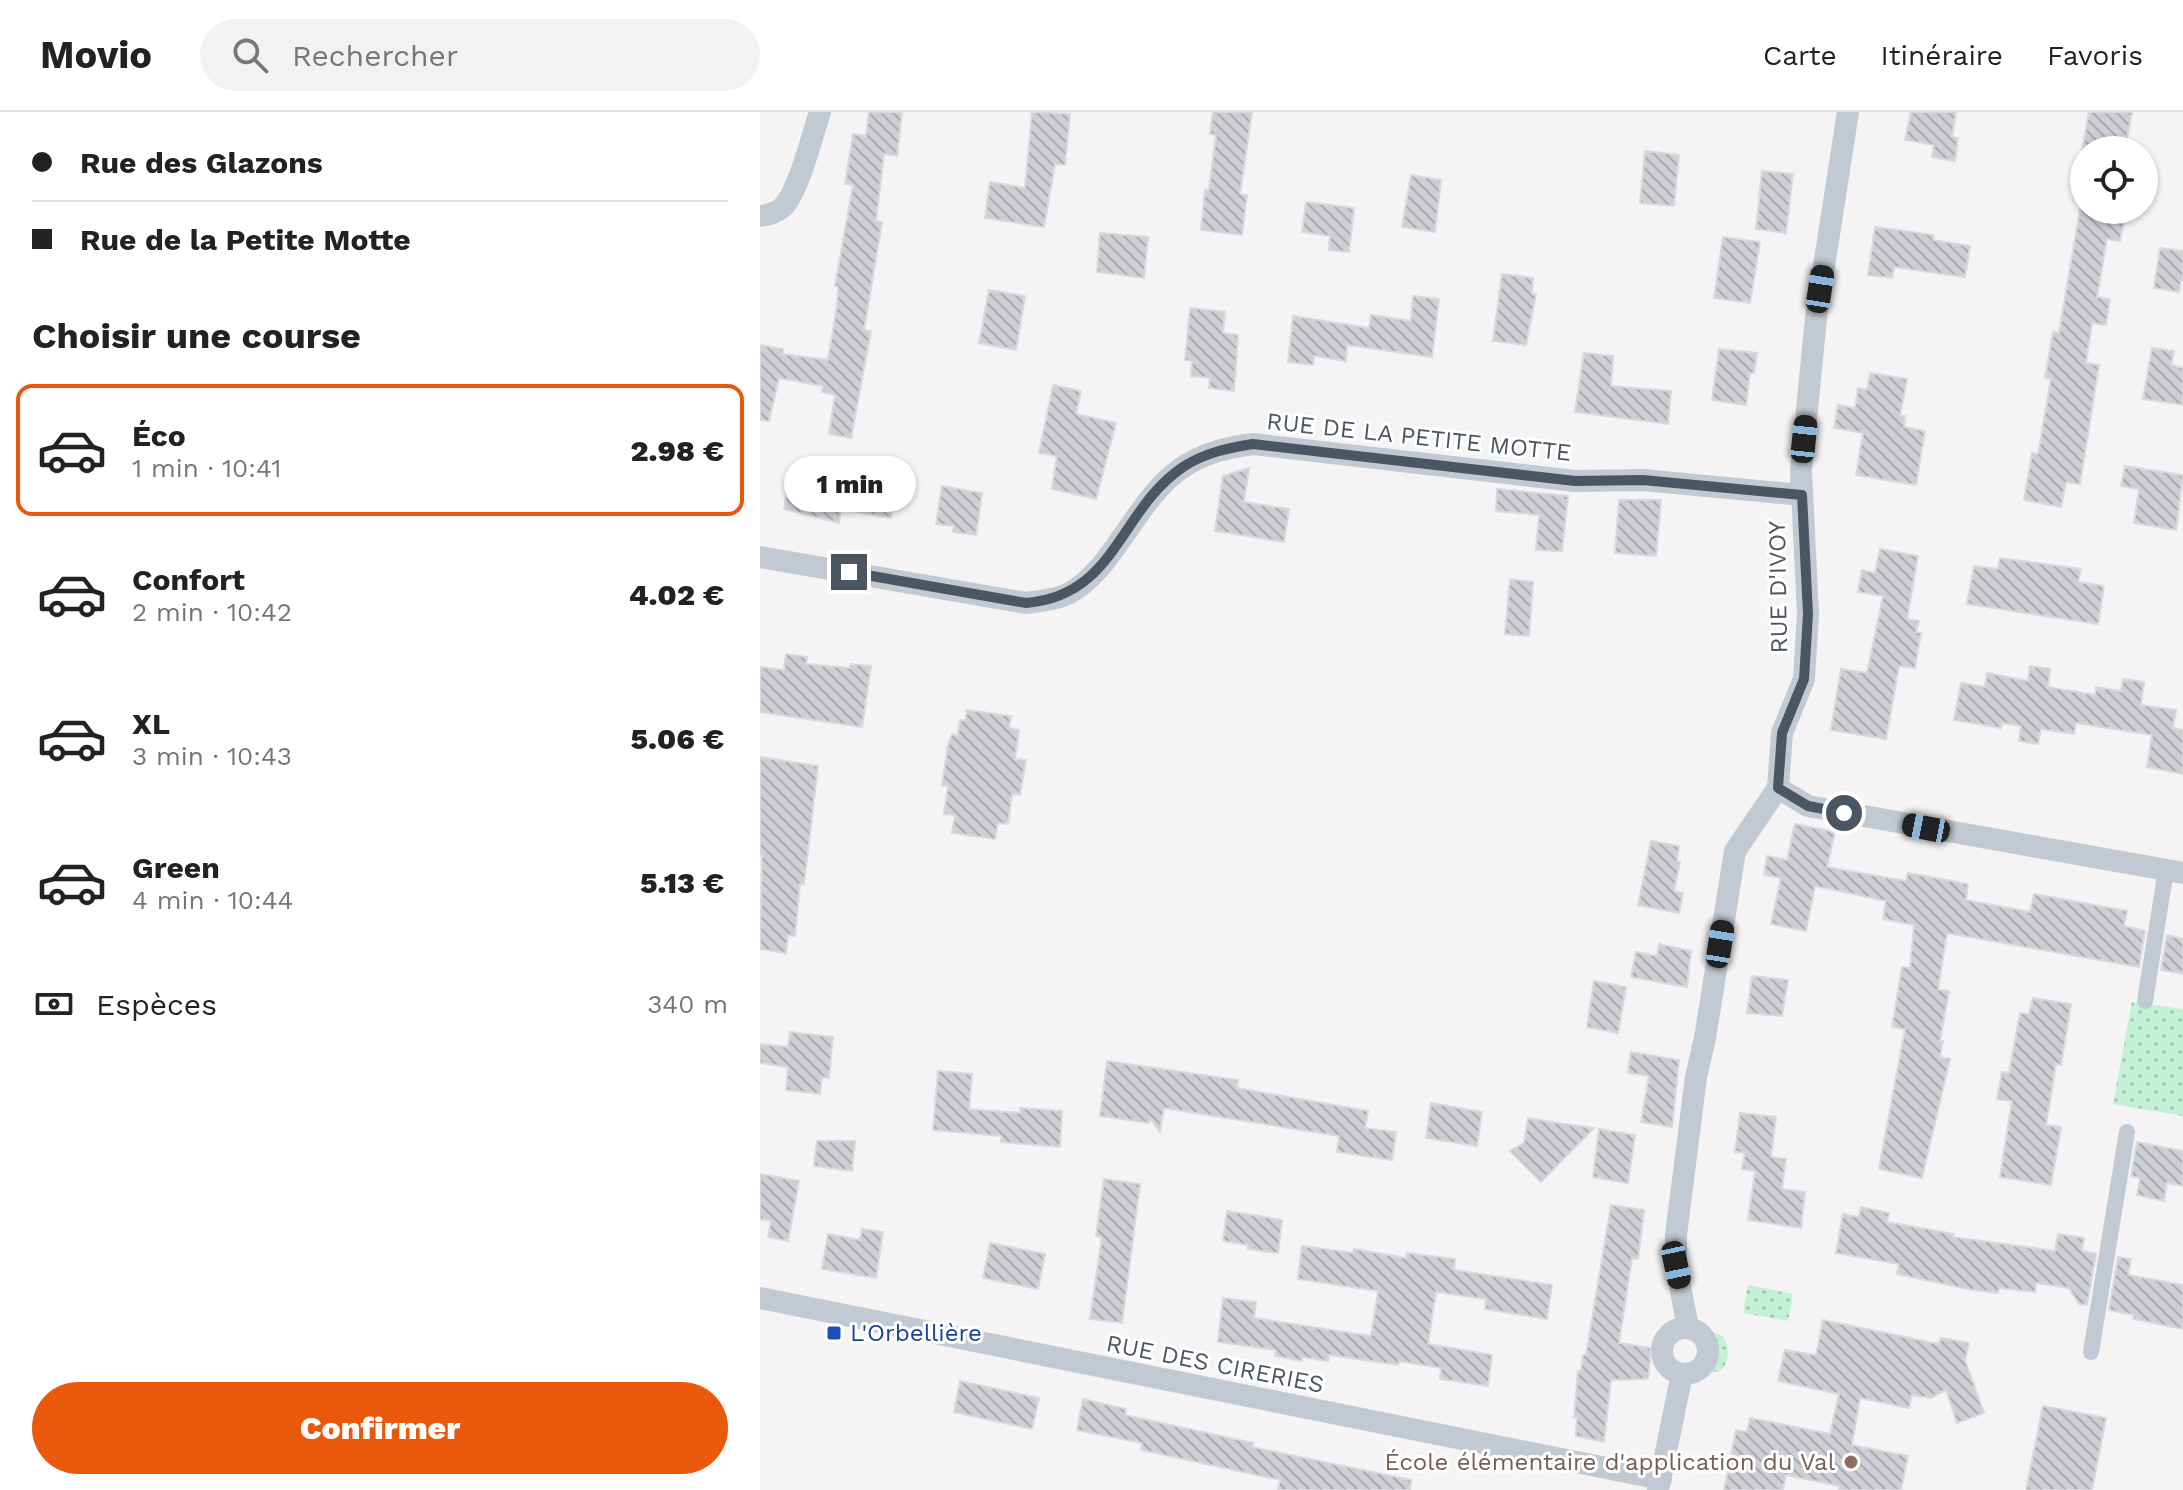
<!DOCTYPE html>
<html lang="fr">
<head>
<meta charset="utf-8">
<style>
  body { margin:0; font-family:"Work Sans",sans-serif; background:#f2f2f2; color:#222; height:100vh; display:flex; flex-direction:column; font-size:30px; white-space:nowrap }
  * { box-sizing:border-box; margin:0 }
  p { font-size:26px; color:#767676 }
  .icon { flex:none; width:44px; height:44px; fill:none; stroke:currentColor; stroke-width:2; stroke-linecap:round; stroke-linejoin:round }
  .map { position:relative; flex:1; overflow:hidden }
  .sheet { display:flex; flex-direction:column; background:#fff; width:760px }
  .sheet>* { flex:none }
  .top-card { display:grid; align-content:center; height:176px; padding:0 32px; background:#fff }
  .buttons { position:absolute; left:1310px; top:24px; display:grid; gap:16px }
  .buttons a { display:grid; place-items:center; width:88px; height:88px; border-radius:50%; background:#fff; box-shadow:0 2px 6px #0004; font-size:40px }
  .end { position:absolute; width:36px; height:36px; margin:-18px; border:10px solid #4a5661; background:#fff; box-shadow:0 0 0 4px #fff }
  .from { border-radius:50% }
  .bubble { position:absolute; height:56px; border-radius:28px; background:#fff; box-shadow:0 2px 6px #0004; font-size:26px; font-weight:800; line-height:56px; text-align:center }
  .car { position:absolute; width:24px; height:48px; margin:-24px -12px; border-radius:10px; box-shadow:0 0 6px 2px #0007; background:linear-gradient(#222 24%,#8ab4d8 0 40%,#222 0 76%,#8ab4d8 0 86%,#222 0) }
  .top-card b { display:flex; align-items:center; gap:28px; height:76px; font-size:30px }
  .top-card b+b { border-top:2px solid #e0e0e0 }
  .top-card i { width:20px; height:20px; background:#222 }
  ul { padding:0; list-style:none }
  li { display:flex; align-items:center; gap:24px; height:132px; margin:0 16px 12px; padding:0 16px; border:4px solid transparent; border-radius:16px }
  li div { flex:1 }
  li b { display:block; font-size:30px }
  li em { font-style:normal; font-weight:800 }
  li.selected { border-color:#ea580c }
  li>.icon { width:72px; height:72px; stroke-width:1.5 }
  h2 { padding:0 32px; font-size:36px; line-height:96px }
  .pay { display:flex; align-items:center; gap:20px; height:88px; padding:0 32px; font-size:30px }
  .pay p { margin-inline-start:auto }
  .button { display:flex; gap:16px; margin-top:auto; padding:16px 32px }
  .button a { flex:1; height:92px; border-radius:48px; background:#ea580c; color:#fff; font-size:32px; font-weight:800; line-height:92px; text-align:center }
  header { display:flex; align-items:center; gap:48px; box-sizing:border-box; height:112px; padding:0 40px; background:#fff; border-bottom:2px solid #e0e0e0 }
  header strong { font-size:38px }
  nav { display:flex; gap:44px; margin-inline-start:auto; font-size:28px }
  .search { width:560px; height:72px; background:#f2f2f2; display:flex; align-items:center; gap:20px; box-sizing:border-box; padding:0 28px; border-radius:44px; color:#767676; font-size:30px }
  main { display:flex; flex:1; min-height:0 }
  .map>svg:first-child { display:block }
  .park { fill:url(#park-dots) }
  .building { fill:url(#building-back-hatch); stroke:#d7d9de; stroke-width:2 }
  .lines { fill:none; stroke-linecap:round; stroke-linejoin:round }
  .pedestrian { stroke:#c1cad2; stroke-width:16 }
  .minor { stroke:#c1cad2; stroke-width:22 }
  .route { stroke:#4a5661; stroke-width:10 }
  .transit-dot { fill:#1a4fb4; stroke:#fff; stroke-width:3 }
  .education-dot { fill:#8d6e63; stroke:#fff; stroke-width:3 }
  .labels { text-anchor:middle; stroke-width:6; stroke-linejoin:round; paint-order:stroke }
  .street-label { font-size:24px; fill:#4a5661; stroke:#fff }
  .transit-label { font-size:24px; fill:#164399; stroke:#fff; text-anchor:start }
  .education-label { font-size:24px; fill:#785e54; stroke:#fff; text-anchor:end }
</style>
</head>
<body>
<header>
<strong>Movio</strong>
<div class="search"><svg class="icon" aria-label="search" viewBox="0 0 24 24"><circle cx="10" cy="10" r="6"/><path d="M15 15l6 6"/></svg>Rechercher</div>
<nav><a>Carte</a><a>Itinéraire</a><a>Favoris</a></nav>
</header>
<main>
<section class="sheet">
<div class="top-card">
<b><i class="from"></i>Rue des Glazons</b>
<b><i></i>Rue de la Petite Motte</b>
</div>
<h2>Choisir une course</h2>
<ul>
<li class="selected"><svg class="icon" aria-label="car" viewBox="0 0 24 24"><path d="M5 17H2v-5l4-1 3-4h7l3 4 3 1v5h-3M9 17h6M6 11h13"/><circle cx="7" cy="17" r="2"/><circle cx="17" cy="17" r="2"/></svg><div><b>Éco</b><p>1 min · 10:41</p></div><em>2.98 €</em></li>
<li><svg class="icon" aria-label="car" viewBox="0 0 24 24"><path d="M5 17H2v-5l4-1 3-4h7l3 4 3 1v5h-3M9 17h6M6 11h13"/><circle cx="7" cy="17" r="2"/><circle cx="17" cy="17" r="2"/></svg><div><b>Confort</b><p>2 min · 10:42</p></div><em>4.02 €</em></li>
<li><svg class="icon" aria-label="car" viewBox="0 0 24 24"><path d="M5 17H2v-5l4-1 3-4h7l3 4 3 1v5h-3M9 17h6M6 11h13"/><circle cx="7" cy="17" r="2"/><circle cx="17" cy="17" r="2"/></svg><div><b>XL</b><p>3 min · 10:43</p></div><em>5.06 €</em></li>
<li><svg class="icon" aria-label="car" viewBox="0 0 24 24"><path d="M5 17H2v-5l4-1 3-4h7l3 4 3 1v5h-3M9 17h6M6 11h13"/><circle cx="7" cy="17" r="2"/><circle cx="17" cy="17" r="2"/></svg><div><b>Green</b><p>4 min · 10:44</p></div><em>5.13 €</em></li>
</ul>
<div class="pay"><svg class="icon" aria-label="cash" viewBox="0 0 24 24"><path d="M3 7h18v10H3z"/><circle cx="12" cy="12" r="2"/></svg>Espèces<p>340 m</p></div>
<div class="button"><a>Confirmer</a></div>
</section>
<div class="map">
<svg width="1423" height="1378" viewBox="0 0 1423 1378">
  <defs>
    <pattern id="park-dots" width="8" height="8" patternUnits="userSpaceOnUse" patternTransform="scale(2)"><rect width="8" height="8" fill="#c3f1d5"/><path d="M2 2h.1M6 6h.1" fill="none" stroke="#a0c6b0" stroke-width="1.8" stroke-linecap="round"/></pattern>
    <pattern id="building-back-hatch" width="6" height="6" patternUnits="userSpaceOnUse" patternTransform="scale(2)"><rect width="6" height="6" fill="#cdcfd5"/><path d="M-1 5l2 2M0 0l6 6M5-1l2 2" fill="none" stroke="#a8abb0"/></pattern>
  </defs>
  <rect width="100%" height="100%" fill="#f5f3f3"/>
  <path class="park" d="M 1372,890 L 1423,897 L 1423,1004 L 1353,992 Z
    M 988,1173 L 1033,1182 L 1028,1209 L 983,1201 Z
    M 952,1220 L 963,1224 C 970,1236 969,1247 962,1258 L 947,1262 L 952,1249 Z"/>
  <path class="building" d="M 109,0 L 142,0 L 137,44 L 124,42 L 116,109 L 122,110 L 104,218 L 111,219 L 91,326 L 69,322 L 75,283 L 62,280 L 63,274 L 19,266 L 9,309 L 0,308 L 0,233 L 23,237 L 23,242 L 68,248 L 77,193 L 78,175 L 75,174 L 93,73 L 85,72 L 93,22 L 106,24 Z
    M 272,0 L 310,2 L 305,53 L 295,52 L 284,115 L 225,106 L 230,70 L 265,76 Z
    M 453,0 L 492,0 L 480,82 L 487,83 L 482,123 L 441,118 L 445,78 L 449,78 L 456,23 L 450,22 Z
    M 1151,0 L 1196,0 L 1192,25 L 1198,26 L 1195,49 L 1172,45 L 1174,33 L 1145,28 Z
    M 1329,0 L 1372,0 L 1365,38 L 1322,38 Z
    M 885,39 L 919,43 L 914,94 L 880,91 Z
    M 1002,59 L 1033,62 L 1026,121 L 996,117 Z
    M 651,63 L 681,68 L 675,120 L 642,115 Z
    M 546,90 L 594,96 L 589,140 L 569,138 L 570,124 L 542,120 Z
    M 1320,97 L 1365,104 L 1360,129 L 1347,127 L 1337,185 L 1350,187 L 1346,213 L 1332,211 L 1326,251 L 1339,253 L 1320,372 L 1306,370 L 1301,395 L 1264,388 L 1272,341 L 1278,342 L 1291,267 L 1285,266 L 1293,220 L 1299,221 Z
    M 1115,115 L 1174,123 L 1173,128 L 1210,134 L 1205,165 L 1134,155 L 1132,166 L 1108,163 Z
    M 340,121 L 388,125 L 384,166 L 337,160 Z
    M 963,125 L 1000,130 L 990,191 L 954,186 Z
    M 1400,136 L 1423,139 L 1423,168 L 1421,168 L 1419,180 L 1394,176 Z
    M 742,162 L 773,166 L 772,182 L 776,182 L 766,233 L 733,229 Z
    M 229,178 L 265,184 L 256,238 L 219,231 Z
    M 653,184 L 679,187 L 672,245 L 587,233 L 586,249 L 554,244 L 553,253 L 528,250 L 533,204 L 609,216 L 611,203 L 651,209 Z
    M 430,196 L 465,200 L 463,221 L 478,223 L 474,279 L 449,276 L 450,266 L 431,264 L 432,249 L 425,248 Z
    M 1392,236 L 1414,239 L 1411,253 L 1423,256 L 1423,293 L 1383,287 Z
    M 959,237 L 997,241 L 994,261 L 990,261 L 986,293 L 952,288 Z
    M 824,241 L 853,244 L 851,274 L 911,279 L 908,312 L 815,300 Z
    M 1110,261 L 1147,267 L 1140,304 L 1145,304 L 1144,315 L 1165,319 L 1156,373 L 1096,363 L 1103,321 L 1074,316 L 1078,293 L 1095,296 L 1098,276 L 1107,278 Z
    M 293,273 L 321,279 L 316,302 L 356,311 L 336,387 L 292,377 L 297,344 L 279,341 Z
    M 1365,354 L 1423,363 L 1416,418 L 1374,411 L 1379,377 L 1361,374 Z
    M 489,356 L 484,390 L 529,397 L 524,430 L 455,419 L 463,364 Z
    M 86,364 L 136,373 L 131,406 L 81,397 L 79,411 L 24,397 L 29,366 L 84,376 Z
    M 182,374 L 222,381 L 216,423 L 193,420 L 194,414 L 176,412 Z
    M 737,377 L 808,384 L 802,439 L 776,438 L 779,403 L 736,399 Z
    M 859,388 L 901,388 L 896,444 L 855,441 Z
    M 1120,437 L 1158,444 L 1147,507 L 1159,509 L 1156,520 L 1161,521 L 1155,556 L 1139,554 L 1126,627 L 1071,618 L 1081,557 L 1107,561 L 1123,484 L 1098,480 L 1102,458 L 1115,461 Z
    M 1240,446 L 1321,457 L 1318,470 L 1344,474 L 1338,512 L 1207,492 L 1214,454 L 1238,457 Z
    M 750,467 L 773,470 L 769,524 L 745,522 Z
    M 26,542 L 47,545 L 46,552 L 90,556 L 91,552 L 111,554 L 102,615 L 0,600 L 0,555 L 24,558 Z
    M 1270,554 L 1290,557 L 1288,575 L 1335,583 L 1336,575 L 1361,579 L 1363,567 L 1384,570 L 1381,593 L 1416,598 L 1413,616 L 1423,618 L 1423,662 L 1387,655 L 1392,623 L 1316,611 L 1314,622 L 1281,617 L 1278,632 L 1259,629 L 1261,614 L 1242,611 L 1241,616 L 1194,608 L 1201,571 L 1225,575 L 1227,561 L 1268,569 Z
    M 207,598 L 251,604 L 249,616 L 259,618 L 255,647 L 266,648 L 260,683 L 252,682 L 248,712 L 238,711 L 235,727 L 192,721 L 195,703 L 184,702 L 188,674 L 182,673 L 188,633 L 192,622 L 198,623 L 200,608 L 205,609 Z
    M 0,645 L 58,654 L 44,772 L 40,772 L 35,824 L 28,823 L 26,841 L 0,837 L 2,743 L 0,743 Z
    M 1035,712 L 1075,720 L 1067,755 L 1146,769 L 1148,761 L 1208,772 L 1206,788 L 1270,800 L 1274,782 L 1367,799 L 1364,814 L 1385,819 L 1379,855 L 1187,821 L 1178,878 L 1189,879 L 1180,929 L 1183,929 L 1180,945 L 1190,947 L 1162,1066 L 1119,1057 L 1145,917 L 1132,915 L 1142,855 L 1150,856 L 1154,813 L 1123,807 L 1126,789 L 1055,774 L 1046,819 L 1011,812 L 1021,766 L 1004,763 L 1007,744 L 1027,748 Z
    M 891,729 L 919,734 L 917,749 L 920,750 L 914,779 L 923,781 L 919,801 L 878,793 Z
    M 1407,823 L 1423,827 L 1423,862 L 1401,858 Z
    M 899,832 L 931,839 L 927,875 L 871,865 L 876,840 L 897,844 Z
    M 992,864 L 1028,868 L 1022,904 L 987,901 Z
    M 834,869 L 866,875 L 858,921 L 827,915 Z
    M 1273,886 L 1311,892 L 1301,953 L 1296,952 L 1286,1013 L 1301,1015 L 1291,1073 L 1240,1065 L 1252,989 L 1237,987 L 1242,960 L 1249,961 L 1260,901 L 1269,902 Z
    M 30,920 L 73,925 L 69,966 L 62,965 L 60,982 L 26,978 L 28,955 L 0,951 L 0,932 L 28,935 Z
    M 871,940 L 919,948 L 912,1015 L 881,1010 L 889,964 L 868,961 Z
    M 347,949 L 478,968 L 477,976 L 608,999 L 605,1016 L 636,1020 L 632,1048 L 577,1040 L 579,1024 L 404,996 L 400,1020 L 390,1006 L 389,1011 L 340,1004 Z
    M 178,959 L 212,962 L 209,997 L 260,1001 L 260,996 L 302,999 L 300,1035 L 241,1030 L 242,1024 L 173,1018 Z
    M 671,991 L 722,1000 L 717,1034 L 666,1026 Z
    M 980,1001 L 1016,1005 L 1011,1045 L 1026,1047 L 1022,1077 L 1045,1080 L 1041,1116 L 988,1108 L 995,1059 L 982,1057 L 985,1041 L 975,1040 Z
    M 768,1006 L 803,1012 L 834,1016 L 781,1070 L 750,1039 L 764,1031 Z
    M 839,1017 L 875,1023 L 868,1071 L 833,1065 Z
    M 57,1029 L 95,1029 L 92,1059 L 54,1054 Z
    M 1377,1030 L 1423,1039 L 1423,1074 L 1407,1071 L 1404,1089 L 1377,1083 L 1380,1066 L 1371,1064 Z
    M 0,1062 L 39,1069 L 28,1129 L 8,1125 L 11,1109 L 0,1107 Z
    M 344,1067 L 380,1072 L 362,1211 L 330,1207 L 342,1125 L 336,1124 Z
    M 851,1093 L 884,1098 L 878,1147 L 872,1146 L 859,1231 L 891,1236 L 888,1267 L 851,1268 L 844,1330 L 816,1324 L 817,1305 L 814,1305 L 818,1259 L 821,1259 L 823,1243 L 826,1243 Z
    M 1101,1095 L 1129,1101 L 1127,1110 L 1194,1122 L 1193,1125 L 1295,1139 L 1298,1122 L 1324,1126 L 1322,1139 L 1336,1142 L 1327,1193 L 1319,1192 L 1309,1176 L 1276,1171 L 1275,1180 L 1239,1176 L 1238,1181 L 1207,1177 L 1137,1162 L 1139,1152 L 1076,1141 L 1083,1102 L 1099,1105 Z
    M 467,1099 L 522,1108 L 518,1141 L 488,1137 L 488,1133 L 463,1129 Z
    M 102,1117 L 123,1120 L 116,1166 L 62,1157 L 68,1122 L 100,1128 Z
    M 230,1131 L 285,1142 L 278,1177 L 223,1166 Z
    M 542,1134 L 593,1141 L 594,1137 L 646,1146 L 647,1141 L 695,1147 L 694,1158 L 792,1173 L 787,1207 L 725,1197 L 726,1187 L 676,1180 L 668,1232 L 732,1243 L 728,1274 L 680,1267 L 681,1256 L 639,1249 L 638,1253 L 569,1243 L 568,1249 L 542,1245 L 542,1249 L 515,1244 L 516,1238 L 458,1230 L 463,1186 L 496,1190 L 494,1206 L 611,1224 L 618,1179 L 538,1167 Z
    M 1358,1145 L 1371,1147 L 1368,1163 L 1423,1173 L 1423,1217 L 1373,1207 L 1374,1203 L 1349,1198 Z
    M 1063,1208 L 1179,1232 L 1181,1226 L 1209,1231 L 1205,1248 L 1224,1301 L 1197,1311 L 1186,1278 L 1170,1286 L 1152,1283 L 1149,1296 L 1100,1286 L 1092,1333 L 1148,1344 L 1141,1378 L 1079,1378 L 1079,1374 L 1026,1363 L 1023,1378 L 964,1378 L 976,1318 L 987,1320 L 990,1306 L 1070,1322 L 1079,1282 L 1018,1269 L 1025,1238 L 1056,1243 Z
    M 200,1269 L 279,1286 L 272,1317 L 194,1300 Z
    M 323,1287 L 366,1297 L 365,1303 L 493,1331 L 492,1335 L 651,1368 L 650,1378 L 518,1378 L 520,1368 L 381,1338 L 382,1331 L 317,1318 Z
    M 1283,1294 L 1346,1306 L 1332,1378 L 1266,1378 Z"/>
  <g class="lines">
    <path class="pedestrian" d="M 1385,889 L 1406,758
      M 1331,1240 L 1367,1020"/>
    <path class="minor" d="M 0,104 C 9,103 16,101 23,95 C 39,78 52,24 60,0
      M 0,445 L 266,491 C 280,489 295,488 308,482 C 355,457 376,386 423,355 C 444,341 468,335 493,332 L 815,369 L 883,368 L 1042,383
      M 1018,676 L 1048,694 L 1423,761
      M 0,1186 L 901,1367
      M 928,1216 L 916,1153 L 916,1123 L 936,965 L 945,926 L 975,739 L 1018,676 L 1022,621 L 1044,567 L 1048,502 L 1041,358 L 1056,206 L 1088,0
      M902 1239a23 23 0 1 1 46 0a23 23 0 1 1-46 0Z
      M 898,1378 L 922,1262"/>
  </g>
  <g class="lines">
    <path class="route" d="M 89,460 L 266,491 C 356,484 359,398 423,355 C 444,341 468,336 493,332 L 815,369 L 883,368 L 1042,383 L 1048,502 L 1044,567 L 1022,621 L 1018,676 L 1048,694 L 1084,701"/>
  </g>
  <rect class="transit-dot" x="66" y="1213" width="16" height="16" rx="4"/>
  <circle class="education-dot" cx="1091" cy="1350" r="8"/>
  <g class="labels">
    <g class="street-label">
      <text transform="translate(659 325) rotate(6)" y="8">RUE DE LA PETITE MOTTE</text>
      <text transform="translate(1018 475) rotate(-91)" y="8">RUE D'IVOY</text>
      <text transform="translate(455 1252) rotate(11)" y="8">RUE DES CIRERIES</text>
    </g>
    <g class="transit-label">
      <text x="90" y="1229">L'Orbellière</text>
    </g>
    <g class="education-label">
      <text x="1075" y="1358">École élémentaire d'application du Val</text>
    </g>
  </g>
</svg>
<div class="buttons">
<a><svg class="icon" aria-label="locate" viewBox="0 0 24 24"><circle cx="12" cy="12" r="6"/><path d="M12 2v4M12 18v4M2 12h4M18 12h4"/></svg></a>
</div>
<i class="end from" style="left:1084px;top:701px"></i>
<i class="end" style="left:89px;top:460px"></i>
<div class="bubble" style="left:24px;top:344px;width:132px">1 min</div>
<i class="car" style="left:1060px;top:177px;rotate:9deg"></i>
<i class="car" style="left:1044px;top:327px;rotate:6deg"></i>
<i class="car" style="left:1166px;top:716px;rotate:281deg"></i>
<i class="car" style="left:960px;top:832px;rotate:9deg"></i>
<i class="car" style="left:916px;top:1153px;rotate:168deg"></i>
</div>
</main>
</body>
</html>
